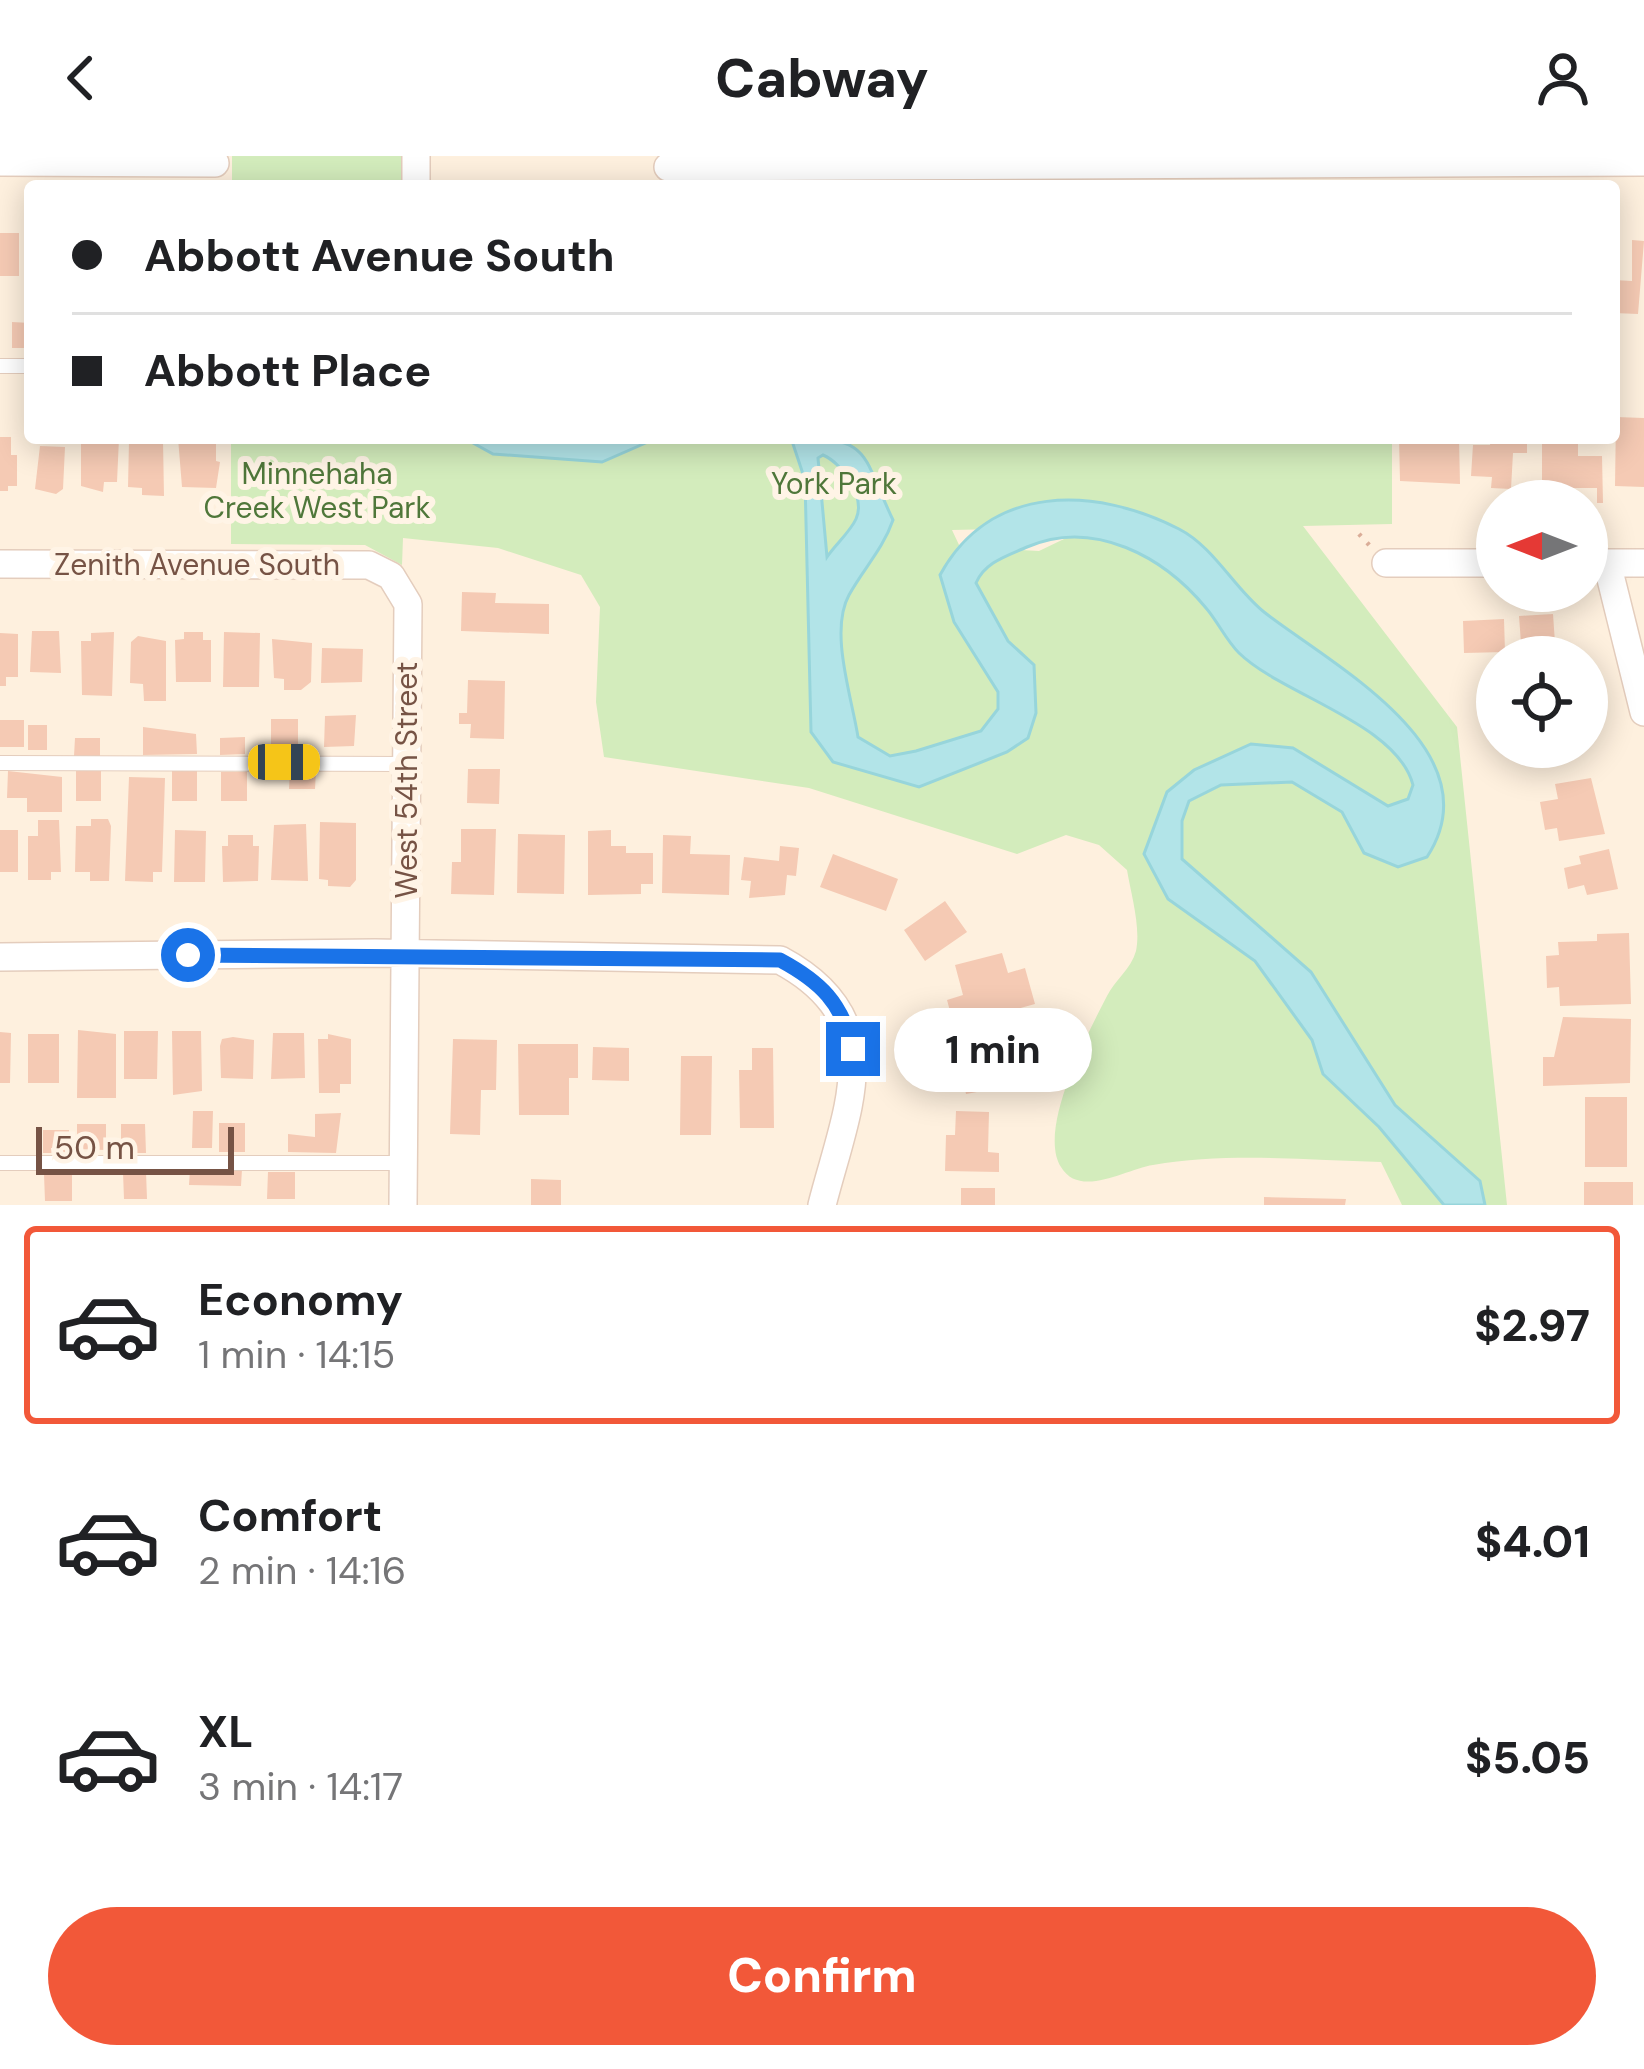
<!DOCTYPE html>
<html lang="en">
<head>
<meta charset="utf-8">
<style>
  body { margin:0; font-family:"DM Sans",sans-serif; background:#f6f6f6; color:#202124; height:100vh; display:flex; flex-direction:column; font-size:45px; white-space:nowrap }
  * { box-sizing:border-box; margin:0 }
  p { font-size:39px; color:#757577 }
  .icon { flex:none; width:66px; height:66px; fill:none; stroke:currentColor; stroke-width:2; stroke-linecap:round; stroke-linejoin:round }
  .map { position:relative; height:1049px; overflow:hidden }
  .sheet { display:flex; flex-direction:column; background:#fff; flex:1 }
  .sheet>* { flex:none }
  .top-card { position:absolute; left:24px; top:24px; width:1596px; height:264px; border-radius:12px; box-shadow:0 6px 30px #0003; display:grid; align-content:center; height:264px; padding:0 48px; background:#fff }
  .needle { width:78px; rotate:270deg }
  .buttons { position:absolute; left:1476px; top:324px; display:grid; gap:24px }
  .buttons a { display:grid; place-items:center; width:132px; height:132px; border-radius:50%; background:#fff; box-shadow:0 6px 30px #0003; font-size:60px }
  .scale { position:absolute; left:36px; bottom:30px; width:198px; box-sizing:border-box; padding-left:12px; border:6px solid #765345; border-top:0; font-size:33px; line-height:42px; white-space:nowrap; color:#765345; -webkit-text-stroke:9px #fff4e6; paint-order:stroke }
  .end { position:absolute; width:54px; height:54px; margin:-27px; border:15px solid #1a73e8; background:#fff; box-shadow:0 0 0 6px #fff }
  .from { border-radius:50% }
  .bubble { position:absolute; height:84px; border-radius:42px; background:#fff; box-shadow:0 6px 30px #0003; font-size:39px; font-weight:800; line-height:84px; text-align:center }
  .car { position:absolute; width:36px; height:72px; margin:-36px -18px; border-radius:15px; box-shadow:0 0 9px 3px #0007; background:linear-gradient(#f5c518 24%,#345 0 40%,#f5c518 0 76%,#345 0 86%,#f5c518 0) }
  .top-card b { display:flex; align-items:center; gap:42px; height:114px; font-size:45px }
  .top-card b+b { border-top:3px solid #e0e0e0 }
  .top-card i { width:30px; height:30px; background:#202124 }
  ul { padding:21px 0 0; list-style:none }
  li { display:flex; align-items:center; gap:36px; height:198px; margin:0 24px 18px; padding:0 24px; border:6px solid transparent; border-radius:12px }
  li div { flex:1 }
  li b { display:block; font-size:45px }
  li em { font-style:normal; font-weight:800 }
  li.on { border-color:#f25839 }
  li>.icon { width:108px; height:108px; stroke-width:1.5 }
  .cta { display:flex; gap:24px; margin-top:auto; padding:24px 48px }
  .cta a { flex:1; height:138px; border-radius:72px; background:#f25839; color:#fff; font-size:48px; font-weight:800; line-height:138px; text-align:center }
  header { display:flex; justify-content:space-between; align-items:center; height:156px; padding:0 48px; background:#fff; font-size:54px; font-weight:800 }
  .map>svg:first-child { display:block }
  .green { fill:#d3ecbc; fill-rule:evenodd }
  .water { fill:#b2e4e8; stroke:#97d5db; stroke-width:3; fill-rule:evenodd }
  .building { fill:#f5cab4 }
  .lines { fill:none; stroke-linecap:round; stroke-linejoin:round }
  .lane-casing { stroke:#e4cdbd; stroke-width:16 }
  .street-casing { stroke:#e4cdbd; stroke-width:30 }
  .path { stroke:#daad98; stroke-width:4.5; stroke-dasharray:3 9; stroke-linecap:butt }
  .lane { stroke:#fff; stroke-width:14 }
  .street { stroke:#fff; stroke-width:27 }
  .route { stroke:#1a73e8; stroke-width:15 }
  .labels { text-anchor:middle; stroke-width:12; stroke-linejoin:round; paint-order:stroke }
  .park-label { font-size:30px; fill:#4f773a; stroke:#fff4e6 }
  .street-label { font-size:30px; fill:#765345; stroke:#fff4e6 }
</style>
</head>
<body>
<header><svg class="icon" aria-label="back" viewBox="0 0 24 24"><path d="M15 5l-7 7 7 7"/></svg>Cabway<svg class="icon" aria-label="person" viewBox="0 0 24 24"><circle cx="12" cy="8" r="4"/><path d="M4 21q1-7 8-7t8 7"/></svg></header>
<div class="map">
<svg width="1644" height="1049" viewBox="0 0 1644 1049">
  <rect width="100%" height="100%" fill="#fef0de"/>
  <path class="green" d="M 232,0 L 405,0 L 405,30 L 232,30 Z
    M 231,282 L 464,282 L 493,298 L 544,282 L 1392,282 L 1392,368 L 1303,370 L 1457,571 L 1507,1049 L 1402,1049 L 1381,1006 C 1306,1004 1228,996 1153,1009 C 1126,1013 1080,1043 1061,1011 C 1037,974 1088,877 1107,840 C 1115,824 1131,813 1136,795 C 1141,771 1131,738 1127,714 L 1099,689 L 1066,679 L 1017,698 L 809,632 L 604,601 L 596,546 L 600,451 L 581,419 L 498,392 L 403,382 L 402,409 L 365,389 L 231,388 ZM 1089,371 L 1039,395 L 960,391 L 952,374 Z"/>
  <path class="water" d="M 464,282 L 657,282 L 602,306 L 493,298 Z
    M 791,282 C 873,282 860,295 893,364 C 883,393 864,412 849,439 C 829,475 852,542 858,581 L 890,600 L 916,595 L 981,575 L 998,553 L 998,536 L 954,466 L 940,419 C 990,327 1095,330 1179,373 C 1214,391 1234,432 1264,456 C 1329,507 1497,594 1427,701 L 1398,711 L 1364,697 L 1342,656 L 1292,626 L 1221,629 L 1189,645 L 1182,665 L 1182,703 L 1311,816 L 1395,949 L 1480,1025 L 1485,1049 L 1444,1049 L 1379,971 L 1323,918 L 1312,884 L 1255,805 L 1168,743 L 1144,698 L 1167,636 L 1194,614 L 1251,588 L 1293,592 L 1388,650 L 1408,643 L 1413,629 C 1397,567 1282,539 1239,497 C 1226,484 1218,466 1206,452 C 1164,401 1094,362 1027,391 C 1007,400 985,406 976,427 L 1008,485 L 1034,509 L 1036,557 L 1028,582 L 1007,596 L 919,631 L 833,606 L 811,576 L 805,324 ZM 823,299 C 842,307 866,341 856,363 C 850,376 835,389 827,401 L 818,302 Z"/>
  <path class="building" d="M 0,77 L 19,77 L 19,120 L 0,120 Z
    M 1632,84 L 1644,85 L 1638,158 L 1614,157 L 1614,124 L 1632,125 Z
    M 12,166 L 30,167 L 30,192 L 12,192 Z
    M 1616,261 L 1644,262 L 1644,331 L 1615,330 Z
    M 0,281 L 11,281 L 11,299 L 17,299 L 17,330 L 8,330 L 8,335 L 0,335 Z
    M 119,282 L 117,326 L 104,326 L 103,336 L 81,330 L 81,286 Z
    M 156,282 L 163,285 L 164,340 L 142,339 L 142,332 L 128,331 L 129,285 Z
    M 178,282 L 216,283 L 216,305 L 220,306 L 216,332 L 182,331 Z
    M 1399,282 L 1459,282 L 1460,328 L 1400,325 Z
    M 1491,282 L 1527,282 L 1527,297 L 1513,297 L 1511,333 L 1491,332 L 1492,321 L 1471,320 L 1473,289 L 1490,289 Z
    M 1542,282 L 1578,282 L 1578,300 L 1602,300 L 1603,347 L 1597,347 L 1597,332 L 1542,332 Z
    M 40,290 L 65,291 L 63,333 L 56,338 L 35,333 Z
    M 462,436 L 496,437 L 495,447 L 549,448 L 549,478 L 461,475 Z
    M 1553,458 L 1556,501 L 1522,501 L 1519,460 Z
    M 1504,463 L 1505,496 L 1464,497 L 1463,465 Z
    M 32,475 L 59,475 L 61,517 L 30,516 Z
    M 114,476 L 112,540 L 82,539 L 81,485 L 91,485 L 91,477 Z
    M 184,476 L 203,476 L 203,484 L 211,484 L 211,526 L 176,526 L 175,484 L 184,483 Z
    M 224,476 L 260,477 L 259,531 L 223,531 Z
    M 0,477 L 18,478 L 18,521 L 6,521 L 6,530 L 0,530 Z
    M 138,480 L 166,485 L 166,545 L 144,545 L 143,528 L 130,527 L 131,486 Z
    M 272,483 L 312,487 L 311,526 L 301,534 L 284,534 L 284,523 L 274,522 Z
    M 322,492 L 363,493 L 362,526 L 321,527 Z
    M 468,524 L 505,525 L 504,583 L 470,582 L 471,568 L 459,568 L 459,557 L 467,557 Z
    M 356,559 L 354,590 L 324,591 L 325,560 Z
    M 271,563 L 298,563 L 298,597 L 271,597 Z
    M 0,564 L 24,564 L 24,591 L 0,591 Z
    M 28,569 L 47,569 L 47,594 L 28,594 Z
    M 143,571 L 196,578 L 197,598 L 143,599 Z
    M 245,581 L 245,598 L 220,599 L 220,582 Z
    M 75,582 L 100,582 L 100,600 L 74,600 Z
    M 468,613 L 500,613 L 499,648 L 467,647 Z
    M 290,614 L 316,614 L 315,633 L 289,633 Z
    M 8,615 L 62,621 L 62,656 L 27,656 L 27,642 L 7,642 Z
    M 76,615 L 101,615 L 101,645 L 76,645 Z
    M 172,615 L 197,615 L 197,645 L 172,645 Z
    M 221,616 L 247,616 L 247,645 L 221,645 Z
    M 129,621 L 165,622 L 162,716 L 153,716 L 153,726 L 125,725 Z
    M 1591,622 L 1605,678 L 1559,685 L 1557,672 L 1545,674 L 1540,646 L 1558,643 L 1555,628 Z
    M 91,663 L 108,663 L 111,670 L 109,725 L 90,725 L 90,716 L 75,716 L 76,670 L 91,670 Z
    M 38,664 L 59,664 L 61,716 L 51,716 L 51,724 L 28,724 L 28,680 L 38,680 Z
    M 320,666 L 356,667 L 356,724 L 350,731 L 328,730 L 328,724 L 319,723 Z
    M 306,668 L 308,725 L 271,724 L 274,669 Z
    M 461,673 L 496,673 L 494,739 L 451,738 L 452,706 L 461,706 Z
    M 0,674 L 18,674 L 18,716 L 0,716 Z
    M 175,674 L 206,675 L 205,726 L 174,726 Z
    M 611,674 L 611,690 L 626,690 L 626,697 L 653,697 L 653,728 L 641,728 L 641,738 L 588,739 L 588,675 Z
    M 518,678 L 565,679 L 564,738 L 517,737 Z
    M 228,679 L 253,679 L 253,690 L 259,690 L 258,725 L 223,726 L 222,690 L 228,690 Z
    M 663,679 L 691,680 L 690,698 L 730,699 L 729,739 L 662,737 Z
    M 780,690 L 799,692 L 796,720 L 787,719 L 785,739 L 749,742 L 751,725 L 741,724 L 744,701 L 779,705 Z
    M 1609,693 L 1618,733 L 1587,739 L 1584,729 L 1568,733 L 1564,712 L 1581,708 L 1579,700 Z
    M 833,698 L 898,723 L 886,755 L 820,731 Z
    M 945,745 L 967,776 L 925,805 L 904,774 Z
    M 1629,777 L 1631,848 L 1560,850 L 1559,831 L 1547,832 L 1546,800 L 1559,799 L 1558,786 L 1597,785 L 1597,778 Z
    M 1002,797 L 1008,817 L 1025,812 L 1035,848 L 954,870 L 947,844 L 963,839 L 955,809 Z
    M 1563,861 L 1631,863 L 1630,927 L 1543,930 L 1543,901 L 1554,901 Z
    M 78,874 L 116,878 L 116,942 L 77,942 Z
    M 124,875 L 158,875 L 157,923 L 124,923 Z
    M 172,875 L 201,875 L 202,935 L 173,939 Z
    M 0,876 L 11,877 L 10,927 L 0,927 Z
    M 273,877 L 304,877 L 305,922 L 271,923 Z
    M 28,878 L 59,878 L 59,927 L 28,927 Z
    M 328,878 L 351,883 L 351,928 L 340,928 L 340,937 L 319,937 L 318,883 L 328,883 Z
    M 233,881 L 254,884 L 253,923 L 221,922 L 220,890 L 222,883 Z
    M 453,883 L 497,884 L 496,934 L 481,934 L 480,979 L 450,978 Z
    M 987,883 L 994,916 L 1023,911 L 1026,927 L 966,938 L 956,888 Z
    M 518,888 L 578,888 L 578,922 L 569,922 L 569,959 L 519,959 Z
    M 593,891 L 629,892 L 629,925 L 592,924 Z
    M 752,892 L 773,892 L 774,972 L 740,972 L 739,914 L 752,914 Z
    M 681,900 L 712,900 L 711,979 L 680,979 Z
    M 1585,941 L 1627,941 L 1627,1011 L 1585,1011 Z
    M 193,955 L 213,955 L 212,992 L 192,992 Z
    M 956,955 L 989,956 L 988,996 L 999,997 L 999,1016 L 945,1015 L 946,979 L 955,979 Z
    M 341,957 L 336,997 L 288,996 L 288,978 L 315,981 L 315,958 Z
    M 219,967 L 245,967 L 245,996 L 219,996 Z
    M 77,968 L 106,968 L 106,994 L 77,993 Z
    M 121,968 L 145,968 L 146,997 L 121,997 Z
    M 43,974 L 69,974 L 69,997 L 43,997 Z
    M 190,1013 L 242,1013 L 241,1030 L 189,1029 Z
    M 123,1016 L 146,1016 L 147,1043 L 124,1043 Z
    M 268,1016 L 295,1016 L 295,1043 L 267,1043 Z
    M 44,1018 L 72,1018 L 72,1045 L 45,1045 Z
    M 531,1023 L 561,1024 L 561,1049 L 531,1049 Z
    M 1584,1026 L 1633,1026 L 1633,1049 L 1584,1049 Z
    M 961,1032 L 995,1032 L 995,1049 L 961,1049 Z
    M 1264,1041 L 1346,1043 L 1345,1049 L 1264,1049 Z"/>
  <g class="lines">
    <g class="lane-casing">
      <path id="lane" d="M 0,210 L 30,210
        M 0,607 L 407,608
        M 0,1007 L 404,1007"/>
    </g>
    <g class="street-casing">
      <path id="street" d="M 0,6 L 215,7
        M 668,11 L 1644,6
        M 416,30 L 416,0
        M 1386,407 L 1497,407
        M 1587,407 L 1644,407
        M 1607,407 L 1644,556
        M 0,408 L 369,409 L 391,420 L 408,448 L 403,1049
        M 0,801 L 375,797 L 780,804 C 892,864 847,951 822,1049"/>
    </g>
    <path class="path" d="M 1359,378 L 1370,390"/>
    <use href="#lane" class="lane"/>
    <use href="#street" class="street"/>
  </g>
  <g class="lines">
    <path class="route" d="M 188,799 L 780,804 C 821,826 842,847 853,893"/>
  </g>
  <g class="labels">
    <g class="park-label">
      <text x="317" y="328">Minnehaha<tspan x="317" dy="34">Creek West Park</tspan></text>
      <text x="834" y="338">York Park</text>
    </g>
    <g class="street-label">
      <text x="197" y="419">Zenith Avenue South</text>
      <text transform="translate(407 624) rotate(-90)" y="10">West 54th Street</text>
    </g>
  </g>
</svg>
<div class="buttons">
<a><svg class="needle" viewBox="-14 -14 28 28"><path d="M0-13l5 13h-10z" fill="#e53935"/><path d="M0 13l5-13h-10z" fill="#757577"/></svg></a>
<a><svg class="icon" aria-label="locate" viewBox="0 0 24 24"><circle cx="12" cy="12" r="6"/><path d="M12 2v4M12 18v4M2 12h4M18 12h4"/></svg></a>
</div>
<div class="scale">50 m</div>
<i class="end from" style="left:188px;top:799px"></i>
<i class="end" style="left:853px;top:893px"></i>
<div class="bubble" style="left:894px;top:852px;width:198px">1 min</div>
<i class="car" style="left:284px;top:606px;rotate:90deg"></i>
<div class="top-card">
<b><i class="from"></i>Abbott Avenue South</b>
<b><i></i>Abbott Place</b>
</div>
</div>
<section class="sheet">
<ul>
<li class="on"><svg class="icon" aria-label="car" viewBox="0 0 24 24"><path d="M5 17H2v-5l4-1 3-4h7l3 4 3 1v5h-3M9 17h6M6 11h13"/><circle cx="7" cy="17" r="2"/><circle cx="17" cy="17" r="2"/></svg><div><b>Economy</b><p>1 min · 14:15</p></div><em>$2.97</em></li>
<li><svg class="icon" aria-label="car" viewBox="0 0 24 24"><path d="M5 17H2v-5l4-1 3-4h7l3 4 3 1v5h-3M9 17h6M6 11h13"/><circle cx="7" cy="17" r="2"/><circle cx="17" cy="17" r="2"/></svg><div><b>Comfort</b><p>2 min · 14:16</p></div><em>$4.01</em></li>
<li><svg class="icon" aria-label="car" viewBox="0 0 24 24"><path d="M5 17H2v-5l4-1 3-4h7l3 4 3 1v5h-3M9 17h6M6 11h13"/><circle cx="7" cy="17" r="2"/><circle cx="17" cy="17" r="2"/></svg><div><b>XL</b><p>3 min · 14:17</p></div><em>$5.05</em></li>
</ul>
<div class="cta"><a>Confirm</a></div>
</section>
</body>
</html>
